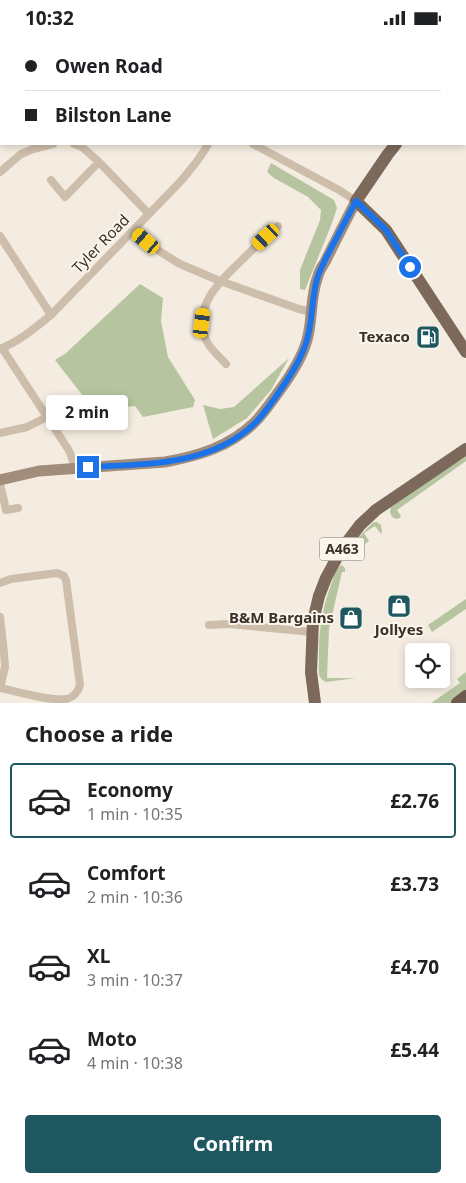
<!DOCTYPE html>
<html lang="en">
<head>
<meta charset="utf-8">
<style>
  body { margin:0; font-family:"Noto Sans",sans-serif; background:#f2f2f2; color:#202124; height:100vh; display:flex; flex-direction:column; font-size:19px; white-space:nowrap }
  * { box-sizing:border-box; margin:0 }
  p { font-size:16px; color:#757577 }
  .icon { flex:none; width:28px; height:28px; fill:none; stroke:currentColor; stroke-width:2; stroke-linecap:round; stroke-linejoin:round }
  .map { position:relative; height:668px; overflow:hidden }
  .panel { display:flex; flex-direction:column; background:#fff; flex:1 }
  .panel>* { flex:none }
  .banner { position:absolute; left:0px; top:0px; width:466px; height:110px; box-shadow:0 2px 8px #0003; display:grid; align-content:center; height:110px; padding:0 25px; background:#fff }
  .fabs { position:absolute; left:405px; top:608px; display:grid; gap:10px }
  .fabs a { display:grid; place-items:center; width:45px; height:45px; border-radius:5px; background:#fff; box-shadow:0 2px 8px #0003; font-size:25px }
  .end { position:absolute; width:22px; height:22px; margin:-11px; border:6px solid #1a73e8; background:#fff; box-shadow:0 0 0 2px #fff }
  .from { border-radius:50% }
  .bubble { position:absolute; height:35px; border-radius:5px; background:#fff; box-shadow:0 2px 8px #0003; font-size:16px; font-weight:700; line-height:35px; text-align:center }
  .car { position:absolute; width:15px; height:30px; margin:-15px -8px; border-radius:6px; box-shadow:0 0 4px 1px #0007; background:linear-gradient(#f5c518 24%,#345 0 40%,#f5c518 0 76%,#345 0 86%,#f5c518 0) }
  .banner b { display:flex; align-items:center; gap:18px; height:48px; font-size:19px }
  .banner b+b { border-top:1px solid #e0e0e0 }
  .banner i { width:12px; height:12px; background:#202124 }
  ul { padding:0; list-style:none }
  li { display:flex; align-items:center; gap:15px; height:75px; margin:0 10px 8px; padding:0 15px; border:2px solid transparent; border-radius:5px }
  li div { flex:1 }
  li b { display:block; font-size:19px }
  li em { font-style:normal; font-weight:700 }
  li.current { border-color:#1e575f }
  li>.icon { width:45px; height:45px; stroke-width:1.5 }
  h2 { padding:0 25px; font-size:22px; line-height:60px }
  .primary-button { display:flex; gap:10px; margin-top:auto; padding:10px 25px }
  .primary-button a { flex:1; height:58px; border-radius:5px; background:#1e575f; color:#fff; font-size:20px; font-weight:700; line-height:58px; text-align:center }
  .status { display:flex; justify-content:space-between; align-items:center; height:35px; padding:0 25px; background:#fff; direction:ltr }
  .status svg { height:14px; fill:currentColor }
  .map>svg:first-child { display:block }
  .green { fill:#b6c59f }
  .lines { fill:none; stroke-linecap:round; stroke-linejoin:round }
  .minor { stroke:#cdbdab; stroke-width:8 }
  .secondary { stroke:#a28c7c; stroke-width:11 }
  .primary { stroke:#7d695b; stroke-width:12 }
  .trunk { stroke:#6c5a4e; stroke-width:12 }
  .rail-casing { stroke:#3b312a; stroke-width:4 }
  .rail { stroke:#fbf6ed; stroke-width:2; stroke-dasharray:5.5; stroke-linecap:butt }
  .route { stroke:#1a73e8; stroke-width:6 }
  .labels { text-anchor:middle; stroke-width:4; stroke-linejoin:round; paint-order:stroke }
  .shield { fill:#fbf6ed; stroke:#756c64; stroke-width:1 }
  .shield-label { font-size:14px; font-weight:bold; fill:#3b312a }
  .street-label { font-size:15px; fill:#3b312a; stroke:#fbf6ed }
  .poi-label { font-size:15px; font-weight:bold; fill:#3b312a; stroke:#fbf6ed; text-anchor:end }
</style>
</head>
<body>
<div class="status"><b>10:32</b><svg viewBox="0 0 49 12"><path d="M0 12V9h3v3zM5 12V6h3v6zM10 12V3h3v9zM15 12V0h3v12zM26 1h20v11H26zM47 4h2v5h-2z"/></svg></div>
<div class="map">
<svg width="466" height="668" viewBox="0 0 466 668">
  <rect width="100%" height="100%" fill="#f4ece0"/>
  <path class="green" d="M 271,128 L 334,165 L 337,173 L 332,188 L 305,255 L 300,254 L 300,235 L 320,185 L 321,175 L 308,162 L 274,143 L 267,137 Z
    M 140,249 L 163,263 L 161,286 L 168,322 L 195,365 L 193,372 L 143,382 L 135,371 L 94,376 L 83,361 L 55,325 L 66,318 Z
    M 289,323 L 271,355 L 247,383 L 213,404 L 203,370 L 220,374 L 234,372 Z
    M 466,422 L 466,426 L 397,475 L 401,481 L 400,483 L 396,484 L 392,482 L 390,477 L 391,472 L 441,437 Z
    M 374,487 L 377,487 L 381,490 L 382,496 L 381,499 L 375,491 L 364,498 L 369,506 L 356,515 L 357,519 L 355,519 L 349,516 C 355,505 365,495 374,487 Z
    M 341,530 L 343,531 L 345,533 L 345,537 L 342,537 L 329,594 L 327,643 L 356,643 L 326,647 C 323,645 322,645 320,642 C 318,638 319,631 319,627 C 318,599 322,573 332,547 C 334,541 336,535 341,530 Z
    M 466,564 L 466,574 L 432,597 L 428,590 Z
    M 466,637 L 466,656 L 451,668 L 431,668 L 460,648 L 457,644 Z"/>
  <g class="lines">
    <path class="minor" d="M 74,109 L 82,112 L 99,127 L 149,179
      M 253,109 L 339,155 L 356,166
      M 0,137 L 21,119 L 33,114 L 53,109
      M 51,145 L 65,162 L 99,127
      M 134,195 L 159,216 L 180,229 L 220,246 L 299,274 L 312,277
      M 0,201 L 51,280
      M 2,313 L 68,414 L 71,420 L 75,433
      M 0,314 C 20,306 35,293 51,280 L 180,147 C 190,135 201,123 208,109
      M 226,329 C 219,321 210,314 206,305 C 191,271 222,244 244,223 C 255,212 267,201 278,191
      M 0,398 L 27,392 L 47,382
      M 0,449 L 6,475 L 18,473
      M 0,548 L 11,544 L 57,538 L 64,541 L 66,545 L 80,650 C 78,657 74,662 67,664 C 53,667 15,656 0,653
      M 0,582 L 4,618 L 5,632 L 0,653
      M 209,590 L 229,589 L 312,597"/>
    <path class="secondary" d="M 0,445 L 39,436 L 165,427 C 198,421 229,412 254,388 C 264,378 272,366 280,355 C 291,340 302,323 307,305 C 313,284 310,261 318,241 C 319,236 322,232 325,227 C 335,207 345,187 356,166"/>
    <path class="primary" d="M 465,27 L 466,25
      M 396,109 L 388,119 L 356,166 L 386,195 L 466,317
      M 315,668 L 311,637 L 313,586 L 319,561 L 326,543 L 341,515 L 360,490 L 376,475 L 466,414"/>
    <path class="trunk" d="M 457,668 L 466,661"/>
    <g class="rail-casing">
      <path id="rail" d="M 413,1 L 451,0
        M 465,5 L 466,5
        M 0,17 L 1,17"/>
    </g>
    <use href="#rail" class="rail"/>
  </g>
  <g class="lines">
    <path class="route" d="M 88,432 C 146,429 212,431 256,387 C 263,380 269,371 275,363 C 286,347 298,330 305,311 C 313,290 311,266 317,244 C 319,237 323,230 326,223 C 336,204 346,185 356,166 L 386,195 L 410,232"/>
  </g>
  <defs>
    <g id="fuel-square" transform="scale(1.25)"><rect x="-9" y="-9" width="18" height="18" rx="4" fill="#1e575f" stroke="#fbf6ed"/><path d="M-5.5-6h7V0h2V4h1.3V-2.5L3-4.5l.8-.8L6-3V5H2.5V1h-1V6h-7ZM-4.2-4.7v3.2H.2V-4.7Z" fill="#fff"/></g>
    <g id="shop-square" transform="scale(1.25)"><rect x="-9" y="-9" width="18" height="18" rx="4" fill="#1e575f" stroke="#fbf6ed"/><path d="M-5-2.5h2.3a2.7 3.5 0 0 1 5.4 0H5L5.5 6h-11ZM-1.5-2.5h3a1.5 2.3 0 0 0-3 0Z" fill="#fff"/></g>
  </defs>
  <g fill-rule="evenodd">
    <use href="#fuel-square" x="428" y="302"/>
    <use href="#shop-square" x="399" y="571"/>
    <use href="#shop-square" x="351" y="583"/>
  </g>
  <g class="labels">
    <rect class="shield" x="319.5" y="502.5" width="45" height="23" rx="4"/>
    <g class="shield-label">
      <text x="342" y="519">A463</text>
    </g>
    <g class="street-label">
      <text transform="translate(101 209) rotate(-46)" y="5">Tyler Road</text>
    </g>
    <g class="poi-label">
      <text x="410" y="307">Texaco</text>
      <text x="334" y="588">B&amp;M Bargains</text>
      <text x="399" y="600" text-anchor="middle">Jollyes</text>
    </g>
  </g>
</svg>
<div class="fabs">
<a><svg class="icon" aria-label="locate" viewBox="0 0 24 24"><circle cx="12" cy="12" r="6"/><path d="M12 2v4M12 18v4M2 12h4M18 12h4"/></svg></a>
</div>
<i class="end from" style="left:410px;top:232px"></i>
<i class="end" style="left:88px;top:432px"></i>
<div class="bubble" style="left:46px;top:360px;width:82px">2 min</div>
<i class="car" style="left:266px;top:202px;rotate:227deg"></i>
<i class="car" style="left:146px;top:206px;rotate:310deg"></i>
<i class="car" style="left:202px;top:288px;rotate:7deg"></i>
<div class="banner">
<b><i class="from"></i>Owen Road</b>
<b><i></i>Bilston Lane</b>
</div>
</div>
<section class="panel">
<h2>Choose a ride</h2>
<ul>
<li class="current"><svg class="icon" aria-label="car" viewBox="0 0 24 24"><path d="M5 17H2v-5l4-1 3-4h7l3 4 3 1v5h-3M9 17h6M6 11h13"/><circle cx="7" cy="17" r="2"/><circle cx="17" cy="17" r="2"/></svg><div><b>Economy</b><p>1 min · 10:35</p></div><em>£2.76</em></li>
<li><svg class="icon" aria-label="car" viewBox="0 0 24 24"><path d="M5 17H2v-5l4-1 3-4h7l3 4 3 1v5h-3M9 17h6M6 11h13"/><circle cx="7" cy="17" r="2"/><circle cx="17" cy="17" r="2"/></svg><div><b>Comfort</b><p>2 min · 10:36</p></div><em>£3.73</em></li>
<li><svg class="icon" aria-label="car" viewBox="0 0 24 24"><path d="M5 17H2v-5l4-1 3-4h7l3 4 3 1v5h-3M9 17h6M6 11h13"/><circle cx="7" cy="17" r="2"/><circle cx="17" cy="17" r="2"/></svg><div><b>XL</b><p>3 min · 10:37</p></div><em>£4.70</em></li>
<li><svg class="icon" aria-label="car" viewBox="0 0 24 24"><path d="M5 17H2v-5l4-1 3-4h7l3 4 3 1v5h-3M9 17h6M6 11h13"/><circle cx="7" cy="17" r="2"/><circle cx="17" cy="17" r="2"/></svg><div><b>Moto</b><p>4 min · 10:38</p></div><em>£5.44</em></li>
</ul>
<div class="primary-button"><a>Confirm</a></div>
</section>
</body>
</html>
